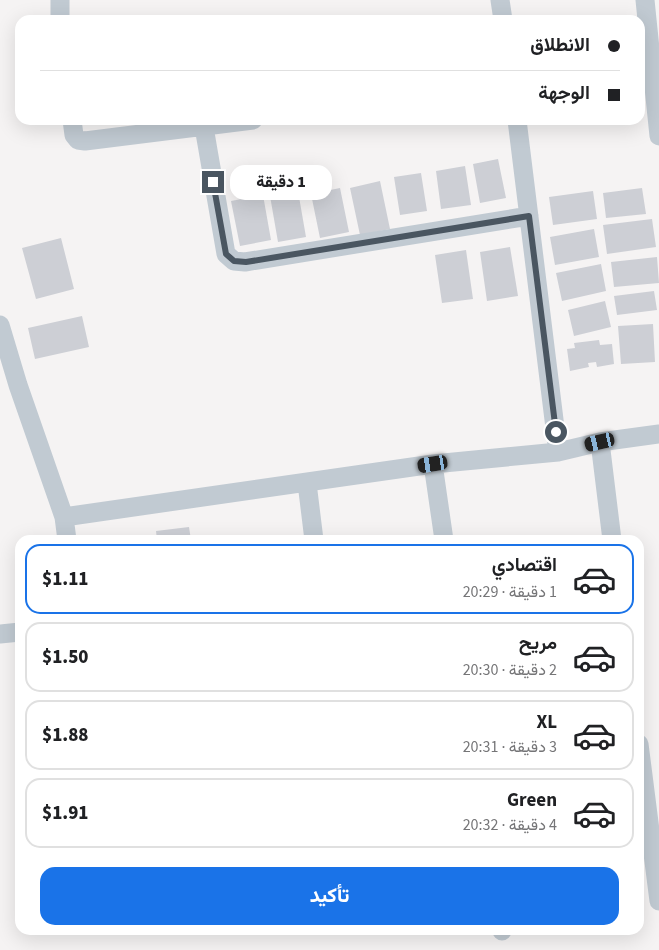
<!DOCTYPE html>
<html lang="ar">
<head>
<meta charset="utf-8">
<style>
  body { margin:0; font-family:"Source Sans 3",Vazirmatn,sans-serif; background:#f6f6f6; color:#202124; direction:rtl; height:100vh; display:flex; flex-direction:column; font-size:19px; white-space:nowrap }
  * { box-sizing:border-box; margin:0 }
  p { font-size:16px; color:#757577 }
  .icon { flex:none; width:28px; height:28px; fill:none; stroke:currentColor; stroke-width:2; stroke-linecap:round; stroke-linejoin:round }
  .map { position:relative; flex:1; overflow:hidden; direction:ltr }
  .panel { position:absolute; left:15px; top:535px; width:629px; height:400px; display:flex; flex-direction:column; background:#fff; border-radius:15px; box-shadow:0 5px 20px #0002; direction:rtl }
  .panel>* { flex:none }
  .guide { position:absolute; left:15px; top:15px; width:630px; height:110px; border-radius:15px; box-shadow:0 5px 20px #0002; direction:rtl; display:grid; align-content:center; height:110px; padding:0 25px; background:#fff }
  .end { position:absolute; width:22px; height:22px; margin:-11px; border:6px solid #4a5661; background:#fff; box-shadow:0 0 0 2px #fff }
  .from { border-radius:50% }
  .bubble { position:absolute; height:35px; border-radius:15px; background:#fff; box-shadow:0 5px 20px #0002; font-size:16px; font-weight:800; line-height:35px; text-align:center; direction:rtl }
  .car { position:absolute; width:15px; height:30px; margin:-15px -8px; border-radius:6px; box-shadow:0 0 4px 1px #0007; background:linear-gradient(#222 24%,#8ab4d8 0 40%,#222 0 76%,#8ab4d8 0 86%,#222 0) }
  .guide b { display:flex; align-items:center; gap:18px; height:48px; font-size:19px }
  .guide b+b { border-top:1px solid #e0e0e0 }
  .guide i { width:12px; height:12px; background:#202124 }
  ul { padding:9px 0 0; list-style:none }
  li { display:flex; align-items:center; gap:15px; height:70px; margin:0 10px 8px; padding:0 15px; border:2px solid #e0e0e0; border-radius:15px }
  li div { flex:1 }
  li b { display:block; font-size:19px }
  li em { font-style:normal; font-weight:800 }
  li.on { border-color:#1a73e8 }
  li>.icon { width:45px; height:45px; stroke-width:1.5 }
  .primary-button { display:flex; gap:10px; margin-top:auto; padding:10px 25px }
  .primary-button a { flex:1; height:58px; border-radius:15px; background:#1a73e8; color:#fff; font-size:20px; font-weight:800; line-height:58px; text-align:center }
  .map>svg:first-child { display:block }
  .building { fill:#cdcfd5 }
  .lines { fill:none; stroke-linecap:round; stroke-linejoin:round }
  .street { stroke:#c1cad2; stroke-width:19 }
  .route { stroke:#4a5661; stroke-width:6 }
</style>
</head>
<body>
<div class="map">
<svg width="659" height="950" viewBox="0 0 659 950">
  <rect width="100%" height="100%" fill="#f5f3f3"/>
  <path class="building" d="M 498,159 L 506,198 L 480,203 L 473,164 Z
    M 465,166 L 471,205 L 441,209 L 436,171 Z
    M 421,173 L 427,211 L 400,215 L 394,177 Z
    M 380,181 L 390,229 L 360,235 L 350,188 Z
    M 340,188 L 349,232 L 320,238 L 311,194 Z
    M 642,188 L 646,214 L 606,218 L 603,193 Z
    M 298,191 L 306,237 L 278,242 L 270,196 Z
    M 593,191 L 597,219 L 553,225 L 549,197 Z
    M 263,195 L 271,240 L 240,246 L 231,201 Z
    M 652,219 L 656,247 L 607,254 L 603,225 Z
    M 594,229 L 599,257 L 555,265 L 550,237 Z
    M 61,238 L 74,289 L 36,299 L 22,248 Z
    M 510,247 L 518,296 L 487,301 L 480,252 Z
    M 466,250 L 473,299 L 442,303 L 435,255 Z
    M 657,257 L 659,283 L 614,287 L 611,262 Z
    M 601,264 L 606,291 L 562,301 L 556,273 Z
    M 654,291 L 657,310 L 617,315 L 614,296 Z
    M 605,301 L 611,327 L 574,336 L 568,310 Z
    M 82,316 L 89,347 L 35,359 L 28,328 Z
    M 653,324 L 655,362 L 621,364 L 618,326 Z
    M 599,340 L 600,345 L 612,344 L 614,364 L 597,367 L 596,362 L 588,363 L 589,367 L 570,371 L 567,349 L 575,348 L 574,343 Z
    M 189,527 L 191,540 L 157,540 L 156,531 Z"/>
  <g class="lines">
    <path class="street" d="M 500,0 L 503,20
      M 645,0 L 659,136
      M 60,20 L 60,0
      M 72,120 L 74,135 L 78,140 L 85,141 L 253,120
      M 517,120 L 558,452
      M 204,127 L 226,254 L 234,261 L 245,262 L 529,216
      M 0,325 L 18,385 L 64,517 L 67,540
      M 600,442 L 612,540
      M 433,464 L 444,540
      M 307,483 L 314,540
      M 64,517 L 433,464 L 558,452 L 600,442 L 659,434
      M 0,634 L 20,632
      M 639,744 L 659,901
      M 502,930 L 502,931"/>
  </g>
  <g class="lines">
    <path class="route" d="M 213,182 L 226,254 L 234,261 L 246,262 L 529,216 L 556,432"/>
  </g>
</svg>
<i class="end from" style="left:556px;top:432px"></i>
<i class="end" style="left:213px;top:182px"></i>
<div class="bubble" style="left:230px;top:165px;width:102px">1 دقيقة</div>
<i class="car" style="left:600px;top:442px;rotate:257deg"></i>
<i class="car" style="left:433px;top:464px;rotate:261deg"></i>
<div class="guide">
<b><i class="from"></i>الانطلاق</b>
<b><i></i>الوجهة</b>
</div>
<section class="panel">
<ul>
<li class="on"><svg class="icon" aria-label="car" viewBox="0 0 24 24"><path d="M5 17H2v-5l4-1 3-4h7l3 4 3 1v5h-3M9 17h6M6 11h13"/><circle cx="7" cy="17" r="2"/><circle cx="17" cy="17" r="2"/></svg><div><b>اقتصادي</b><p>1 دقيقة · 20:29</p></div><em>$1.11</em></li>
<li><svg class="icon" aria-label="car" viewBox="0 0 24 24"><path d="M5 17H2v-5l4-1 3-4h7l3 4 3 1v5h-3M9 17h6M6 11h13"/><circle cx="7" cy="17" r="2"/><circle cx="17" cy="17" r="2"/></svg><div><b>مريح</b><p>2 دقيقة · 20:30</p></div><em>$1.50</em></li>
<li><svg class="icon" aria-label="car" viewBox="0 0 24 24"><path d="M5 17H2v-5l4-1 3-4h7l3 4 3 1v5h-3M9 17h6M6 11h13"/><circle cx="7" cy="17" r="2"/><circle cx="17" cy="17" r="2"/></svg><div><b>XL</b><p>3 دقيقة · 20:31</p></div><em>$1.88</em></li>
<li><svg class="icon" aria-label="car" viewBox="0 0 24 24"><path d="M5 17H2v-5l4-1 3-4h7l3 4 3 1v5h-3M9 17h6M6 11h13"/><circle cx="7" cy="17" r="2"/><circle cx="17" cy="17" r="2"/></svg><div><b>Green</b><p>4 دقيقة · 20:32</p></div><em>$1.91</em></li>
</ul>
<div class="primary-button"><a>تأكيد</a></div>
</section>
</div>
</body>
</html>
